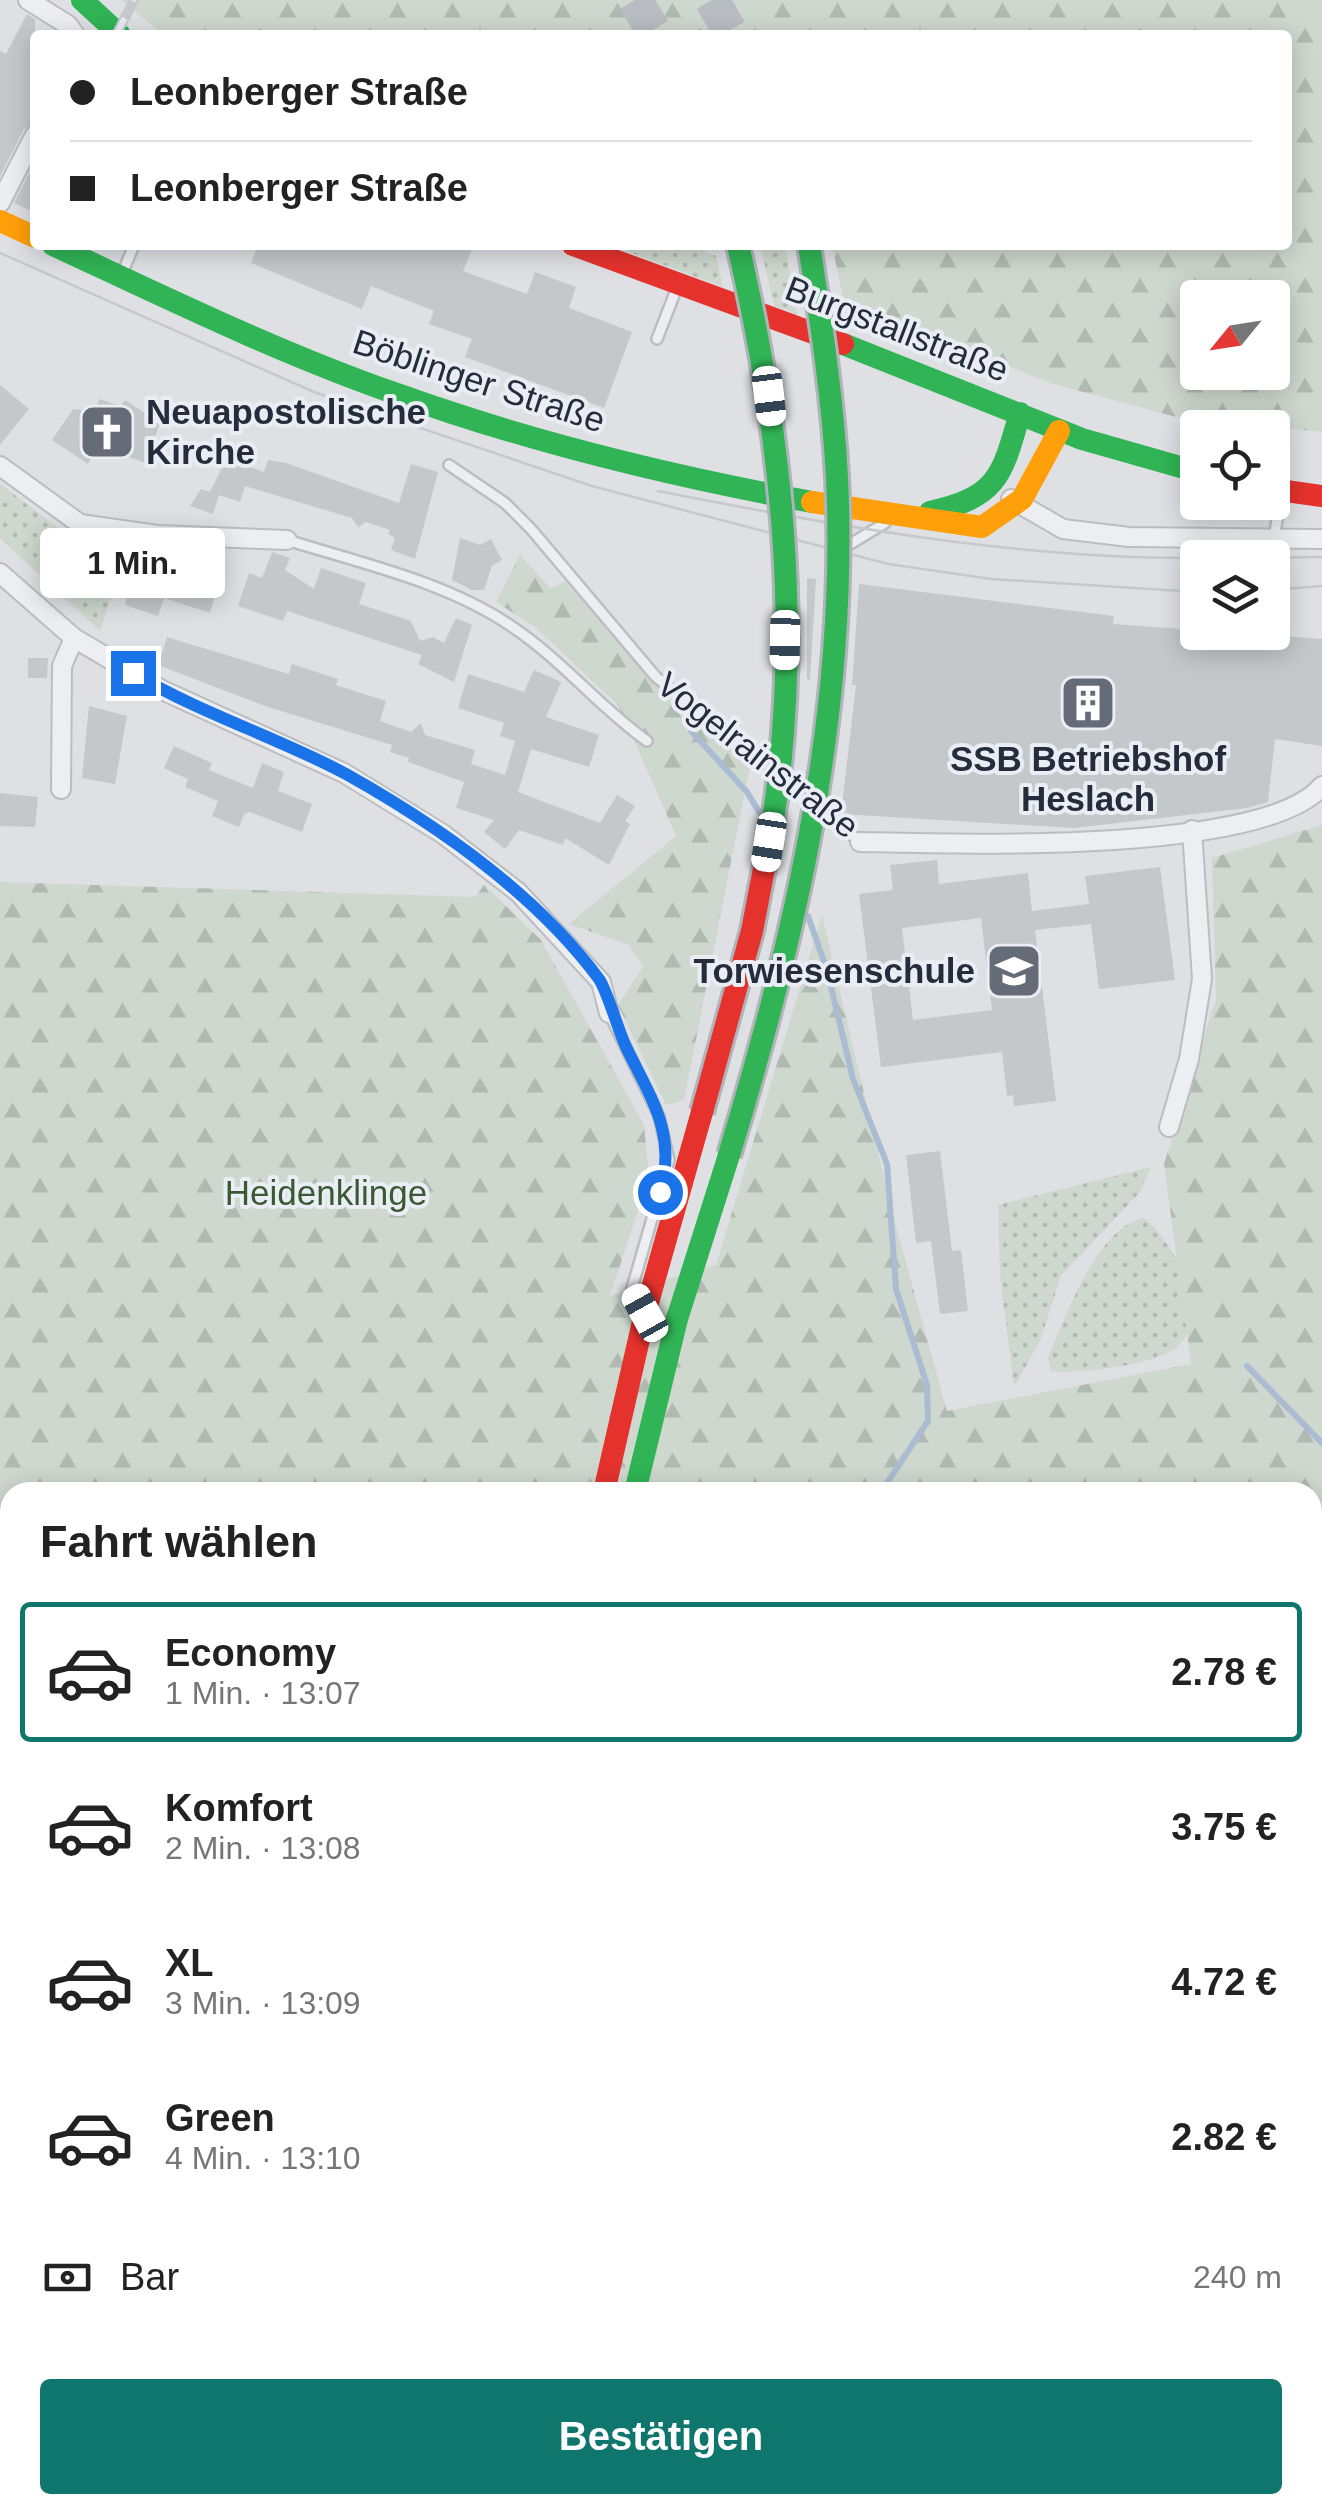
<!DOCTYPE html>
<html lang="de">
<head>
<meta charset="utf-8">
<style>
  body { margin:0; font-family:Helvetica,sans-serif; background:#f2f2f2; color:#222; height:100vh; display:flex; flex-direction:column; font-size:38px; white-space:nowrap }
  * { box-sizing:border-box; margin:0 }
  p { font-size:32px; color:#767676 }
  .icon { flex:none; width:55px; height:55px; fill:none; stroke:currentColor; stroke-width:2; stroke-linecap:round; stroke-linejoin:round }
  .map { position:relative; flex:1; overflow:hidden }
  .side { position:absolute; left:0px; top:1482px; width:1322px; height:1032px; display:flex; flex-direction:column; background:#fff; border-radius:30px 30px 0 0; box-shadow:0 5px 25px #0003 }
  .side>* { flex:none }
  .top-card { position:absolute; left:30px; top:30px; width:1262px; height:220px; border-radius:10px; box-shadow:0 5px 25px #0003; display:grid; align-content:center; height:220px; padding:0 40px; background:#fff }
  .needle { width:65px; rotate:240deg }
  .controls { position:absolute; left:1180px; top:280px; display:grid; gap:20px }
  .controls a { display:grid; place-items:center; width:110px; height:110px; border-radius:10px; background:#fff; box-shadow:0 5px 25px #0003; font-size:50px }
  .end { position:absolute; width:45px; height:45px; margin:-22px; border:12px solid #1a73e8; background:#fff; box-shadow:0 0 0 5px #fff }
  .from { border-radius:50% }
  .bubble { position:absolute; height:70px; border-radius:10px; background:#fff; box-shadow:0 5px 25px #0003; font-size:32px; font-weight:800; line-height:70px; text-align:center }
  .car { position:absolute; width:30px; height:60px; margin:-30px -15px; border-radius:12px; box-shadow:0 0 8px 2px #0007; background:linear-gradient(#fff 24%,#345 0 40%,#fff 0 76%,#345 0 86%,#fff 0) }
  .top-card b { display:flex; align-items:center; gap:35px; height:95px; font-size:38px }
  .top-card b+b { border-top:2px solid #e0e0e0 }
  .top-card i { width:25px; height:25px; background:#222 }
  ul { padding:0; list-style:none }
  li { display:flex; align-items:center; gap:30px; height:140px; margin:0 20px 15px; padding:0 20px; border:5px solid transparent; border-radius:10px }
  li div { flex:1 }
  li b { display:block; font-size:38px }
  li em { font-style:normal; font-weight:800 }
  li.on { border-color:#0f766e }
  li>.icon { width:90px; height:90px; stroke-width:1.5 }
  h2 { padding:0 40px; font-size:45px; line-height:120px }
  .pay { display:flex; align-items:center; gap:25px; height:110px; padding:0 40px; font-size:38px }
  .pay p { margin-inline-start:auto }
  .cta { display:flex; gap:20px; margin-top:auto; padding:20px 40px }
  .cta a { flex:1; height:115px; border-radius:10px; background:#0f766e; color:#fff; font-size:40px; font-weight:800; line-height:115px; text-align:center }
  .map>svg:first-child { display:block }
  .grass { fill:url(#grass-dots) }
  .forest { fill:url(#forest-firs); fill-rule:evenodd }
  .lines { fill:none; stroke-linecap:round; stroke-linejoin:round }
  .stream { stroke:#aabcd1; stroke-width:6 }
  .building { fill:#c5c8cb; fill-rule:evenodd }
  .highway-tunnel { stroke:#b9bcc2; stroke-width:35; stroke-dasharray:35 18; stroke-linecap:butt }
  .lane-casing { stroke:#bbbdc1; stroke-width:14 }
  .street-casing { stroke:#bbbdc1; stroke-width:22 }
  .lane { stroke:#edeef1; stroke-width:9 }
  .street { stroke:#edeef1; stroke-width:18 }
  .fast { stroke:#30b455; stroke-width:22 }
  .slow { stroke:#ff9f0a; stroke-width:22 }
  .jam { stroke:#e5322d; stroke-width:22 }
  .tram { stroke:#c6c8cc; stroke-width:2.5 }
  .rail-casing { stroke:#c6c8cc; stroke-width:10 }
  .rail { stroke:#eaeef4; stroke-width:6; stroke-dasharray:19; stroke-linecap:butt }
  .fast-bridge-casing { stroke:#b0b3b8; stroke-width:28; stroke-linecap:butt }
  .jam-bridge-casing { stroke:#b0b3b8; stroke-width:28; stroke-linecap:butt }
  .fast-bridge { stroke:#30b455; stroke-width:22 }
  .jam-bridge { stroke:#e5322d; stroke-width:22 }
  .route { stroke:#1a73e8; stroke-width:12 }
  .labels { text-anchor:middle; stroke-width:8; stroke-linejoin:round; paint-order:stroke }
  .street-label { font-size:35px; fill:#252d3d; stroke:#eaeef4 }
  .poi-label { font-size:35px; font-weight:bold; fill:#252d3d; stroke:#eaeef4; text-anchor:start }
  .park-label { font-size:35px; fill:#385931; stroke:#eaeef4 }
</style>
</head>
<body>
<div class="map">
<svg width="1322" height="2514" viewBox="0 0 1322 2514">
  <defs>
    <pattern id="grass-dots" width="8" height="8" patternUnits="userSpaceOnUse" patternTransform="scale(2.5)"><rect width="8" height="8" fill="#ced8ce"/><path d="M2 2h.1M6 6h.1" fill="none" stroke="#b1bab2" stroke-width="1.8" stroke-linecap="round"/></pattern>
    <pattern id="forest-firs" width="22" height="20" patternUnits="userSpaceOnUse" patternTransform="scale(2.5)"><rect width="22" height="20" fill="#ced8ce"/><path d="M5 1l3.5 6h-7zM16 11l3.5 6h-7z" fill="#b1bab2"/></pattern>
  </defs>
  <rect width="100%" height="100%" fill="#dee0e3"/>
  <path class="grass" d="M 610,245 L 690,245 L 716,256 L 723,287 Z
    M 760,245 L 785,245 L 797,314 L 774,306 Z
    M 0,484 L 65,533 L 127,548 L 100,631 L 0,538 Z
    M 1151,1167 L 1140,1192 L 1061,1276 L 1040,1341 L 1014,1387 L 1000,1276 L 998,1205 Z
    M 1143,1218 C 1174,1238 1211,1316 1178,1346 C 1158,1365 1078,1374 1051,1371 L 1048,1358 C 1065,1318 1096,1229 1143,1218 Z"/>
  <path class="forest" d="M 121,0 L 1322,0 L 1322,432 L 1180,418 L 1050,383 L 843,297 L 832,245 L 861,250 L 861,245 L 1288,245 L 1288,35 L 164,35 ZM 1198,298 L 1272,298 L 1272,372 L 1198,372 Z
    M 520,555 L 551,589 L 565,581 L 658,688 L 751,761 L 684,1100 L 666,1105 L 618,1005 L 643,967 L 629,945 L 569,924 L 676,836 L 619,706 L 535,627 L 496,602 Z
    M 1322,825 L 1322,2514 L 409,2514 L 406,2505 L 1312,2505 L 1312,1492 L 10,1492 L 10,1929 L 0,1921 L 0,882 L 475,897 L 484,885 L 541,940 L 644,1125 L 649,1177 L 610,1296 L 716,1265 L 822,915 L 892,1212 L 947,1411 L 1191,1364 L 1164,1164 L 1216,999 L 1212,858 Z
    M 0,1970 L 10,1979 L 10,2505 L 368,2505 L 371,2514 L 0,2514 Z"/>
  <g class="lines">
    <path class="stream" d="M 691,731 L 747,792 L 761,815
      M 808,916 L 827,970 L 853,1079 L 887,1164 L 896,1289 L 927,1385 L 928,1421 L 881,1492
      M 1247,1366 L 1322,1443
      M 1161,2514 L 1163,2505"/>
  </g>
  <path class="building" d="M 27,14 L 35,19 L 35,123 L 24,129 L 0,176 L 0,51 L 6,54 Z
    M 35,162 L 35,213 L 14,203 Z
    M 258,245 L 474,245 L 463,271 L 527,294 L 535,272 L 576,287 L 569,308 L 632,332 L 604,408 L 465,357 L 472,339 L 429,324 L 434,311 L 371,286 L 362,309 L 251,263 Z
    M 0,385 L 29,409 L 0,445 Z
    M 99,399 L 121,406 L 125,400 L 160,423 L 146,463 L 105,449 L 97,449 L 88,464 L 52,440 L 73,409 L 96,412 Z
    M 226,459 L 264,472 L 268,460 L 286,463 L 399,503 L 411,464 L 438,472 L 415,559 L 391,550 L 395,538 L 388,534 L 390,530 L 366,522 L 358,527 L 352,518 L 245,486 L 240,502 L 219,495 L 213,514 L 190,506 L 201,489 L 210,492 Z
    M 460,538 L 480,545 L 491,539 L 502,560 L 492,566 L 484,590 L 472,590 L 452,580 Z
    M 137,552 L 177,558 L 174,568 L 197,576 L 208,570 L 212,581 L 219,584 L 210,613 L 164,598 L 158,616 L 125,605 Z
    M 272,552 L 290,558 L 285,570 L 314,589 L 321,568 L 366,583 L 359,604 L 411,621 L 420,641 L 433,637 L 444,643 L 456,618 L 472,625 L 454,682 L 418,664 L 422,655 L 287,611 L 283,621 L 238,606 L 249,573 L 262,578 Z
    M 807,578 L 816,579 L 810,680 L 807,679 Z
    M 859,584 L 1114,616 L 1113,624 L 1322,639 L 1322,746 L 1275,739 L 1268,802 L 1247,808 L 1074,828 L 841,814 L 856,685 L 852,685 Z
    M 167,637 L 289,674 L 292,664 L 338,679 L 336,685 L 386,701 L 380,721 L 411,732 L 421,723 L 425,735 L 475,750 L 471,764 L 505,775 L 515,741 L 500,736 L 504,723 L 458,708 L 468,674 L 524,692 L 534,670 L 561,682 L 546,717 L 599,735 L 589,767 L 531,749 L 518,792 L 600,823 L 617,795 L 635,806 L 625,821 L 630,824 L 609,865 L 565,838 L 563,845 L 519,830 L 505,849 L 484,832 L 494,820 L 456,808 L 464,782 L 408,762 L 409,758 L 390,752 L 392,745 L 268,707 L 158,665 Z
    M 28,658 L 48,658 L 47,678 L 28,678 Z
    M 89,706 L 127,716 L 115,784 L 82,778 Z
    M 174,746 L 212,763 L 209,770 L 253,788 L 262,763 L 284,772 L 278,791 L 312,804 L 302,832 L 250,812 L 244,814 L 239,827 L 212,816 L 218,801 L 185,787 L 188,779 L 164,768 Z
    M 0,793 L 38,797 L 35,827 L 0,826 Z
    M 937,860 L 939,884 L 1028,873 L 1032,911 L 1089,904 L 1085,876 L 1160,867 L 1175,980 L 1099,989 L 1091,924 L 1035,930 L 1056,1101 L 1014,1106 L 1013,1095 L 1007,1096 L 1002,1052 L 881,1067 L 859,894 L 893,890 L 890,865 ZM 981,918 L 992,1010 L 913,1020 L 902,928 Z
    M 940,1151 L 952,1251 L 961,1250 L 968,1311 L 940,1314 L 931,1241 L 916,1243 L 906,1155 Z"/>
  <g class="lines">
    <path class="highway-tunnel" d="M 635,0 L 656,35
      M 712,0 L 732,35"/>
    <g class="lane-casing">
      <path id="lane" d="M 122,274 L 134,245
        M 657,339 L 678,285
        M 449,465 L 505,503 L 531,529 L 656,677 L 769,766
        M 1274,538 L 1281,496
        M 287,540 C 360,563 447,582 511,626 C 561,659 598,706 647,741
        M 847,546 L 885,523
        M 824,810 L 860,842
        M 609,1013 L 659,1116 L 669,1160 L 632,1288 L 638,1300"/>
    </g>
    <g class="street-casing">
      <path id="street" d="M 28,0 L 68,25 L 75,35
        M 0,203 L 35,135
        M 0,466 L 80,524 L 157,535 L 287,540
        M 1011,499 L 1063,529 L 1129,537 L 1322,539
        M 0,573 L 74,638 L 162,690 L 344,773 L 443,834 L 518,892 L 601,982 L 609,1013
        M 61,789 L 62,666 L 74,638
        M 860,842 C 953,844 1263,855 1322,786
        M 1169,1127 L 1189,1059 L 1202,979 L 1192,830"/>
    </g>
    <use href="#lane" class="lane"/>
    <use href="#street" class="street"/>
    <path class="fast" d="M 82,0 L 120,35
      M 53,245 C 165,297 277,352 394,393 C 530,442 670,476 812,502
      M 843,344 L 1082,439 L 1198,472
      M 930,512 C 998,497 1002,476 1020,413
      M 635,1492 L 677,1319 L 729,1155
      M 795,2505 L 800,2514
      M 829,2505 L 834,2514"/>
    <path class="slow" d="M 0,221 L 35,237
      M 812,502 L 982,527 L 1022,499 L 1059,431"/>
    <path class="jam" d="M 573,245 L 843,344
      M 1272,489 L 1322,496
      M 604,1492 L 645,1313 L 702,1112"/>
    <path class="tram" d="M 0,253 L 314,392 L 592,486 L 888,564 L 992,579 L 1198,592
      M 658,491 C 835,526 1016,559 1198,558
      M 1254,558 L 1322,557
      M 1272,590 L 1322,586"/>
    <g class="rail-casing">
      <path id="rail" d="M 116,35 L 134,0
        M 0,1953 L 10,1962
        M 391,2505 L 394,2514"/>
    </g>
    <use href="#rail" class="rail"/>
    <g class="fast-bridge-casing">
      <path id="fast-bridge" d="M 738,245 C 782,436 803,632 772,827
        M 729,1155 C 796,935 848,710 837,478 C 833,400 821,322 809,245"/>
    </g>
    <g class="jam-bridge-casing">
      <path id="jam-bridge" d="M 702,1112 L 752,931 L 772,827"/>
    </g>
    <use href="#fast-bridge" class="fast-bridge"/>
    <use href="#jam-bridge" class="jam-bridge"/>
  </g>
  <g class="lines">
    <path class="route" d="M 133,673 C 201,714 277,737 346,774 C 439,826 535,893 599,979 C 608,992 618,1031 627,1049 C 652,1100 677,1135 660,1192"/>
  </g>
  <defs>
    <g id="church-square" transform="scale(2.875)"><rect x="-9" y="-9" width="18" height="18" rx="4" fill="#666c77" stroke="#eaeef4"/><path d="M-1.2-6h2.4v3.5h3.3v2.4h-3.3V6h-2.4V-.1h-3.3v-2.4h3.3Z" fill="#fff"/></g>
    <g id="building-square" transform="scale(2.875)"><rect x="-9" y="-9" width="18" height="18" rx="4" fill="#666c77" stroke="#eaeef4"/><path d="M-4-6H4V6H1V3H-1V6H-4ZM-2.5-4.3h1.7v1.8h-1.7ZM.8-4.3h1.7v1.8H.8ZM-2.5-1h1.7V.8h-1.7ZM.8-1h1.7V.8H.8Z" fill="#fff"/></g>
    <g id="school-square" transform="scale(2.875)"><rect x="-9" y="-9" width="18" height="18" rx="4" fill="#666c77" stroke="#eaeef4"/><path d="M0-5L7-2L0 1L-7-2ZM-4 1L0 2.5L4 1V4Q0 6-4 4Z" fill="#fff"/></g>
  </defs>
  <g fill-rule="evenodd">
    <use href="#church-square" x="107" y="432"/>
    <use href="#building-square" x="1088" y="703"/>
    <use href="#school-square" x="1014" y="971"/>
  </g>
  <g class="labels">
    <g class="street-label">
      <text transform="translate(897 329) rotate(21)" y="12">Burgstallstraße</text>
      <text transform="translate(479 381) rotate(18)" y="12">Böblinger Straße</text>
      <text transform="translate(758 755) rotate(38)" y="12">Vogelrainstraße</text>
    </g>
    <g class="poi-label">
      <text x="146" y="424">Neuapostolische<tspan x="146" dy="40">Kirche</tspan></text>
      <text x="1088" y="771" text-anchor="middle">SSB Betriebshof<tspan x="1088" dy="40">Heslach</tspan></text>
      <text x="975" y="983" text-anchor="end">Torwiesenschule</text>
    </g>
    <g class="park-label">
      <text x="326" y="1205">Heidenklinge</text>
    </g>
  </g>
</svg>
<div class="controls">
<a><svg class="needle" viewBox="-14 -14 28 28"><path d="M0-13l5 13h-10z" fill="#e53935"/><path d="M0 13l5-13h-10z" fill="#767676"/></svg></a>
<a><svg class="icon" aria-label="locate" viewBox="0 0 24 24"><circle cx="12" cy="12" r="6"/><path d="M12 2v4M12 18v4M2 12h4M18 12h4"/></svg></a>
<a><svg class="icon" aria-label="layers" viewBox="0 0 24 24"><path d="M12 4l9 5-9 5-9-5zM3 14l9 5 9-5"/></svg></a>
</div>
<i class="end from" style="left:660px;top:1192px"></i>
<i class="end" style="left:133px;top:673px"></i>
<div class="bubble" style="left:40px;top:528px;width:185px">1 Min.</div>
<i class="car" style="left:769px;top:396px;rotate:173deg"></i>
<i class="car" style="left:785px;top:640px;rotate:181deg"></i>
<i class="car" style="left:769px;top:842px;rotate:189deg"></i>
<i class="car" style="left:645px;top:1313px;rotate:331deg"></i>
<div class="top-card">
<b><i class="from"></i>Leonberger Straße</b>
<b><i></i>Leonberger Straße</b>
</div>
<section class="side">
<h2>Fahrt wählen</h2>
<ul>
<li class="on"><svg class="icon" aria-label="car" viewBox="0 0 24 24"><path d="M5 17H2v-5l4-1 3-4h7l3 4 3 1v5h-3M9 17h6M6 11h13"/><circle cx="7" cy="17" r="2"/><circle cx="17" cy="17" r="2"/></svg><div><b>Economy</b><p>1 Min. · 13:07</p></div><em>2.78 €</em></li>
<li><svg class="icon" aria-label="car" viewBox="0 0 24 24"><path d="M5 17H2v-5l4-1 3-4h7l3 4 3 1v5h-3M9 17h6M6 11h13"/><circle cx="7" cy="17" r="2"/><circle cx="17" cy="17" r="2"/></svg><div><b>Komfort</b><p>2 Min. · 13:08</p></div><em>3.75 €</em></li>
<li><svg class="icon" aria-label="car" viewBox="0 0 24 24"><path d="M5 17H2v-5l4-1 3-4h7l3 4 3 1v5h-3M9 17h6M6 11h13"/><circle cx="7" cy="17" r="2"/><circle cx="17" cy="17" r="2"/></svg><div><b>XL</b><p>3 Min. · 13:09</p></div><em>4.72 €</em></li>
<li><svg class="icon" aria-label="car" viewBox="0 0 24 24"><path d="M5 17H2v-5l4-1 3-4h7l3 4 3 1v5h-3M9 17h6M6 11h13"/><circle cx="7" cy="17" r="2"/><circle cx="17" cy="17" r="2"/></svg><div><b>Green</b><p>4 Min. · 13:10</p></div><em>2.82 €</em></li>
</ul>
<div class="pay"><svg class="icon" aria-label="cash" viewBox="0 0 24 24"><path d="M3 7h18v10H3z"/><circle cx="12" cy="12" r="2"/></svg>Bar<p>240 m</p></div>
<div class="cta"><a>Bestätigen</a></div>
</section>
</div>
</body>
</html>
